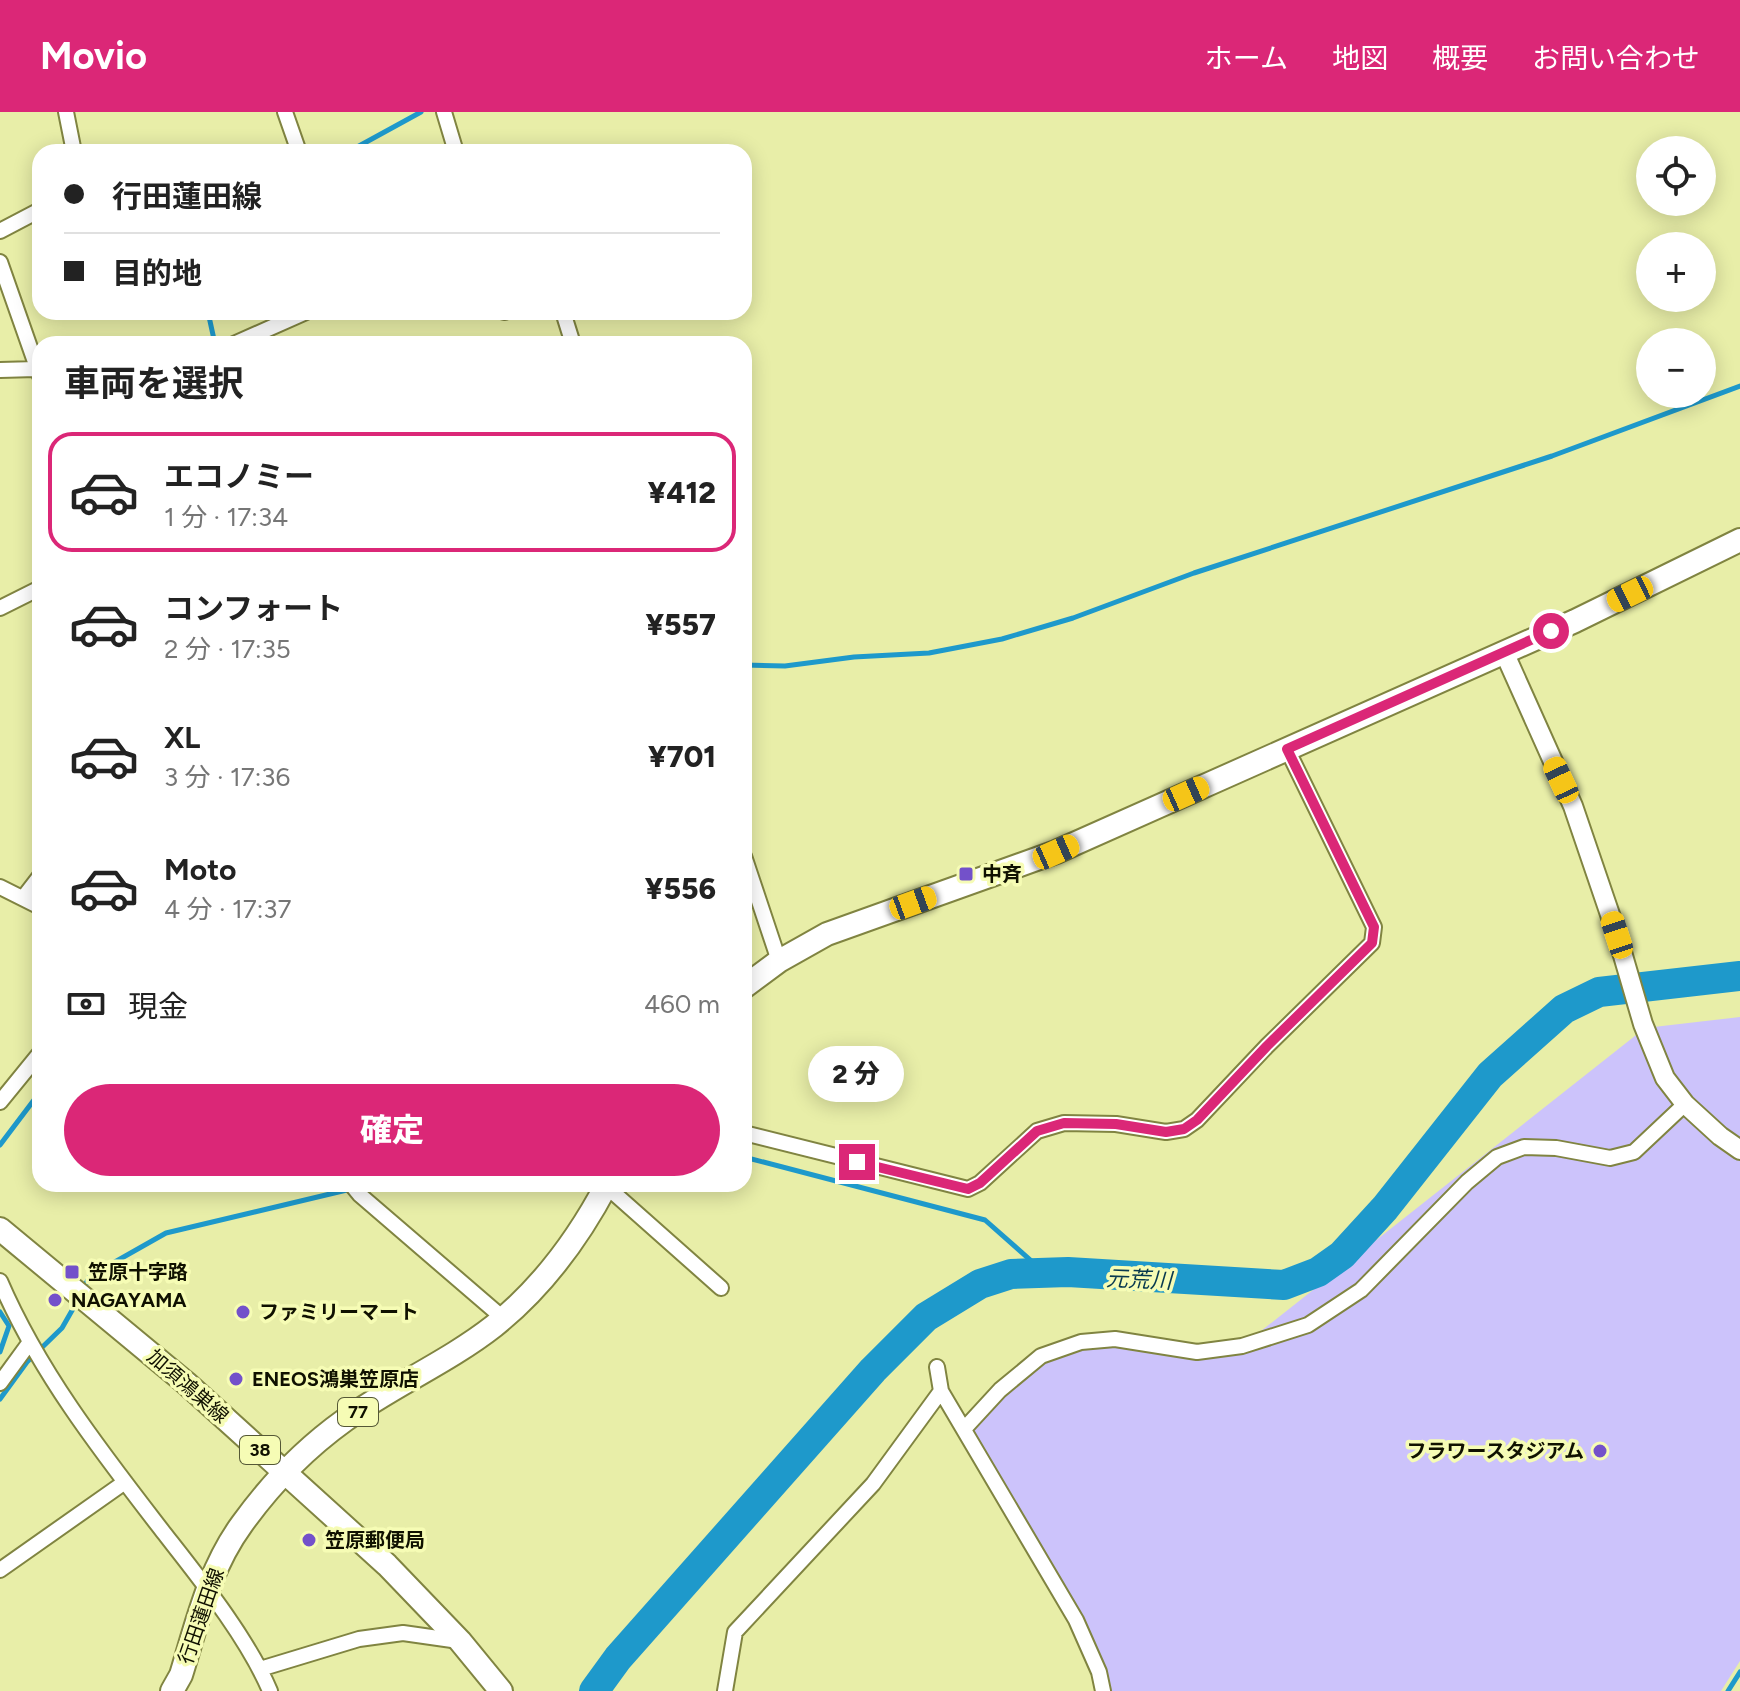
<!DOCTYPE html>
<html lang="ja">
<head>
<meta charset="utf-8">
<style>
  body { margin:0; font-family:Figtree,"Noto Sans JP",sans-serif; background:#f6f6f6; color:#222; height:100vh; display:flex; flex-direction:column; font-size:30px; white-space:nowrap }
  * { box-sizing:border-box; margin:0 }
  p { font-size:26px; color:#767676 }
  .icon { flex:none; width:44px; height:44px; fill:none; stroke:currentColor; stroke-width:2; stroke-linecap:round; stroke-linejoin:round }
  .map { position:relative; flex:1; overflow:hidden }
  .sheet { position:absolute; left:32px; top:224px; width:720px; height:856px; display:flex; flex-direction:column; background:#fff; border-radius:24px; box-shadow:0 4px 20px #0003 }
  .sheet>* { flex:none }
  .hud { position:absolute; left:32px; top:32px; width:720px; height:176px; border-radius:24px; box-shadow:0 4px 20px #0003; display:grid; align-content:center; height:176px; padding:0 32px; background:#fff }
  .buttons { position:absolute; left:1636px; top:24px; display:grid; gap:16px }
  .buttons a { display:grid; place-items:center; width:80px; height:80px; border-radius:50%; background:#fff; box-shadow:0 4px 20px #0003; font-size:40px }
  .end { position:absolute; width:36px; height:36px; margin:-18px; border:10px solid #db2777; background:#fff; box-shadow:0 0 0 4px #fff }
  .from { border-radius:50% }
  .bubble { position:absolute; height:56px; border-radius:28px; background:#fff; box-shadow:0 4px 20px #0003; font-size:26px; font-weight:800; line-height:56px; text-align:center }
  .car { position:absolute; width:24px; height:48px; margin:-24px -12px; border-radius:10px; box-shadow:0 0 6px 2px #0007; background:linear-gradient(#f5c518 24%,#345 0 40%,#f5c518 0 76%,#345 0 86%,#f5c518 0) }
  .hud b { display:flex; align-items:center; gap:28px; height:76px; font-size:30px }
  .hud b+b { border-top:2px solid #e0e0e0 }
  .hud i { width:20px; height:20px; background:#222 }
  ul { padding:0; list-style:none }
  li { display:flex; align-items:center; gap:24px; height:120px; margin:0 16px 12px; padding:0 16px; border:4px solid transparent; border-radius:24px }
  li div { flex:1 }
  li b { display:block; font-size:30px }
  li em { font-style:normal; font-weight:800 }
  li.on { border-color:#db2777 }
  li>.icon { width:72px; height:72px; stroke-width:1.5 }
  h2 { padding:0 32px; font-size:36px; line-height:96px }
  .pay { display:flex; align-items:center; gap:20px; height:88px; padding:0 32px; font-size:30px }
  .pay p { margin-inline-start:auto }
  .primary-button { display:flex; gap:16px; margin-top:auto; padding:16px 32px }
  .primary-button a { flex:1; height:92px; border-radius:48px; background:#db2777; color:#fff; font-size:32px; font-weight:800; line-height:92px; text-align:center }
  header { display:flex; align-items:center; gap:48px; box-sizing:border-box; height:112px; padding:0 40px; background:#db2777; color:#fff }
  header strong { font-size:38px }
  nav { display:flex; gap:44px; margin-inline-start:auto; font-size:28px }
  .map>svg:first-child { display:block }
  .green { fill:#ccc3fb }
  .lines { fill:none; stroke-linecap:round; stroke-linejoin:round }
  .stream { stroke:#1e99cb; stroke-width:5 }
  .river { stroke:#1e99cb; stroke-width:30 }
  .minor-casing { stroke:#808441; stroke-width:18 }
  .tertiary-casing { stroke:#808441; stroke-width:22 }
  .primary-casing { stroke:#808441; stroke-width:26 }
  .minor { stroke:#fff; stroke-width:14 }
  .tertiary { stroke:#fff; stroke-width:18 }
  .primary { stroke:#fff; stroke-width:22 }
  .route { stroke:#db2777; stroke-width:10 }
  .poi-dot { fill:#7351ca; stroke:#f6fcb5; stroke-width:3 }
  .labels { text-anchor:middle; stroke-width:7; stroke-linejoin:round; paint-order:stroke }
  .shield { fill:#f6fcb5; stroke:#555836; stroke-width:2 }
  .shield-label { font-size:18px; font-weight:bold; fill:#101100 }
  .poi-label { font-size:20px; font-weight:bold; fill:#101100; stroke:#f6fcb5; text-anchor:start }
  .street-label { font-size:20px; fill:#101100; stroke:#f6fcb5 }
  .water-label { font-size:22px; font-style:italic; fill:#093a4f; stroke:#f6fcb5 }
</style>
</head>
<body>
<header>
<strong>Movio</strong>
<nav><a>ホーム</a><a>地図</a><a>概要</a><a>お問い合わせ</a></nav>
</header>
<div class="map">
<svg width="1740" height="1579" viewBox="0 0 1740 1579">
  <rect width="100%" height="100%" fill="#e8eea8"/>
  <path class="green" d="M 1740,905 L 1740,1549 L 1721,1579 L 1099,1579 L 1076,1508 L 965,1316 L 1041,1244 L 1081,1230 L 1242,1234 L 1645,916 Z"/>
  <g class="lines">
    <path class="stream" d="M 348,40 L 421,0
      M 208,200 L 215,232
      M 744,553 L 785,554 L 854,545 L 929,541 L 1002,527 L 1073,506 L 1194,461 L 1552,344 L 1740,274
      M 0,1033 L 40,980
      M 744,1045 L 985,1108 L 1045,1161
      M 82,1179 L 90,1164 L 166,1121 L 372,1072
      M 0,1200 L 9,1214 L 0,1240
      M 0,1287 L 27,1250 L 62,1216 L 78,1188
      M 1728,1579 L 1740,1560"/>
    <path class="river" d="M 594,1579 L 618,1546 L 873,1258 L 926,1205 L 980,1172 L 1011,1162 L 1068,1160 L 1284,1173 L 1318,1160 L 1342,1143 L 1385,1096 L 1490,963 L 1564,897 L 1599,880 L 1740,864"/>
    <g class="minor-casing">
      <path id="minor" d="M 66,0 L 74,40
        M 285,0 L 299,40
        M 444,0 L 456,40
        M 0,119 L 40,98
        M 0,150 L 40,264
        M 504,200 L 505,200
        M 563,200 L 573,232
        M 234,232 L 306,200
        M 0,258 L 36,257
        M 0,496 L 40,476
        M 744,744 L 779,849
        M 0,775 L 40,795
        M 23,786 L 40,764
        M 0,990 L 40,941
        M 744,1021 L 968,1077 L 980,1071 L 1037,1019 L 1064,1011 L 1116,1012 L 1166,1020 L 1184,1017 L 1197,1008 L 1267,934 L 1372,831 L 1374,815 L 1287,637
        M 351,1072 L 360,1083 L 503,1206
        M 606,1074 L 721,1176
        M 0,1169 C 40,1262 103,1342 164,1421 C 200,1467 247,1525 270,1579
        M 937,1255 L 941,1279 L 1076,1508 L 1099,1560 L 1103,1579
        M 0,1271 L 30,1230
        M 965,1316 L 1000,1278 L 1041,1244 L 1081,1230 L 1115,1227 L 1197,1240 L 1242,1234 L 1308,1213 L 1361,1178 L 1467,1070 L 1497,1045 L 1524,1035 L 1556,1036 L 1610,1046 L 1634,1040 L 1685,992
        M 0,1458 L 125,1370
        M 260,1557 L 359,1527 L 403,1521 L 459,1529
        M 725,1579 L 735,1520 L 873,1372 L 941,1279"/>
    </g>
    <g class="tertiary-casing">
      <path id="tertiary" d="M 1504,540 L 1573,694 L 1617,823 L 1643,912 L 1665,966 L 1685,992 L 1720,1024 L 1740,1038"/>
    </g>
    <g class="primary-casing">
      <path id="primary" d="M 744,875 L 779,849 L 827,822 L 1056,740 L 1575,509 L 1740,428
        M 0,1117 L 186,1271 L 387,1453 L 460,1529 L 501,1579
        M 172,1579 L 181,1563 C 197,1511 209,1457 242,1412 C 270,1373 306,1336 345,1308 C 392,1274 448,1250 494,1214 C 543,1175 578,1127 607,1072"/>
    </g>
    <use href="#minor" class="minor"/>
    <use href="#tertiary" class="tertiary"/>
    <use href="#primary" class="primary"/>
  </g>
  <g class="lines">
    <path class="route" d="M 857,1050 L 968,1077 L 980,1071 L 1037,1019 L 1064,1011 L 1116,1012 L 1166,1020 L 1184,1017 L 1197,1008 L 1267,934 L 1372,831 L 1374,815 L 1287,637 L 1551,519"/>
  </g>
  <g class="poi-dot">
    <rect x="958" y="754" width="16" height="16" rx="4"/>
    <rect x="64" y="1152" width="16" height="16" rx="4"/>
    <circle cx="55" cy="1188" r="8"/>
    <circle cx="243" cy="1200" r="8"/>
    <circle cx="236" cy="1267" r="8"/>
    <circle cx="1600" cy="1339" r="8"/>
    <circle cx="309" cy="1428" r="8"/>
  </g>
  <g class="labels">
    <g class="shield">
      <rect x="338" y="1286" width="40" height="28" rx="6"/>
      <rect x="240" y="1324" width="40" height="28" rx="6"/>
    </g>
    <g class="shield-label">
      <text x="358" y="1306">77</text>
      <text x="260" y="1344">38</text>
    </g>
    <g class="poi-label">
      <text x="982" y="769">中斉</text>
      <text x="88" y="1167">笠原十字路</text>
      <text x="71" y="1195">NAGAYAMA</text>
      <text x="259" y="1207">ファミリーマート</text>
      <text x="252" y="1274">ENEOS鴻巣笠原店</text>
      <text x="1584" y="1346" text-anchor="end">フラワースタジアム</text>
      <text x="325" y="1435">笠原郵便局</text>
    </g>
    <g class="street-label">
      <text transform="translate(188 1274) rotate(41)" y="7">加須鴻巣線</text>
      <text transform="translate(201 1504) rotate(-71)" y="7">行田蓮田線</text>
    </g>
    <g class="water-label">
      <text transform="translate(1139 1167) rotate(2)" y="8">元荒川</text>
    </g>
  </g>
</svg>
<div class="buttons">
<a><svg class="icon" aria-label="locate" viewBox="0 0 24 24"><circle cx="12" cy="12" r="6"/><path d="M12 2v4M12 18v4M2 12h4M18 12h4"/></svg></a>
<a>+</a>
<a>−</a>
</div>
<i class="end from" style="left:1551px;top:519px"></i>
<i class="end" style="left:857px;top:1050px"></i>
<div class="bubble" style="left:808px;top:934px;width:96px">2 分</div>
<i class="car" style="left:1630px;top:482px;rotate:244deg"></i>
<i class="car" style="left:1561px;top:668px;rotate:335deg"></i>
<i class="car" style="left:1186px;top:682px;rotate:66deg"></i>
<i class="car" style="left:1056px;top:740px;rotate:66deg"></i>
<i class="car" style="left:913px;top:791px;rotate:70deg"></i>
<i class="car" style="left:1617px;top:823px;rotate:342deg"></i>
<div class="hud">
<b><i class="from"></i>行田蓮田線</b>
<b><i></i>目的地</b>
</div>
<section class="sheet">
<h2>車両を選択</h2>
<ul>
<li class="on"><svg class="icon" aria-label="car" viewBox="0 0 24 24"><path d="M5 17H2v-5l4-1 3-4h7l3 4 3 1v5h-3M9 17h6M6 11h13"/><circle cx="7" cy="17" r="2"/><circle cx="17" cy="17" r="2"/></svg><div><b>エコノミー</b><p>1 分 · 17:34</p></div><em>¥412</em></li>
<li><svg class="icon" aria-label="car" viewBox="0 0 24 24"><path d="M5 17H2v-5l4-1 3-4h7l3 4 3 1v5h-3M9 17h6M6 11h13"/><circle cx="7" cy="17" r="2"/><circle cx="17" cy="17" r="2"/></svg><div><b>コンフォート</b><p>2 分 · 17:35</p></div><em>¥557</em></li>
<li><svg class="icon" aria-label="car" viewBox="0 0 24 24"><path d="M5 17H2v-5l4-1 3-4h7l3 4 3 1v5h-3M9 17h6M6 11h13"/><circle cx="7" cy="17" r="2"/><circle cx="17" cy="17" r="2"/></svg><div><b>XL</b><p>3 分 · 17:36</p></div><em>¥701</em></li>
<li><svg class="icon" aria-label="car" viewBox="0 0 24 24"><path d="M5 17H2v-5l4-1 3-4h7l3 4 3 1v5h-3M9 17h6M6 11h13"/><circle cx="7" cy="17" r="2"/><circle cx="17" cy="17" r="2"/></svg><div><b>Moto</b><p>4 分 · 17:37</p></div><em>¥556</em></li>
</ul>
<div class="pay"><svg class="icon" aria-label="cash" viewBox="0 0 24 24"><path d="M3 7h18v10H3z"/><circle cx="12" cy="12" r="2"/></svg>現金<p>460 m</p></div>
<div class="primary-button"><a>確定</a></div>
</section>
</div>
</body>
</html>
